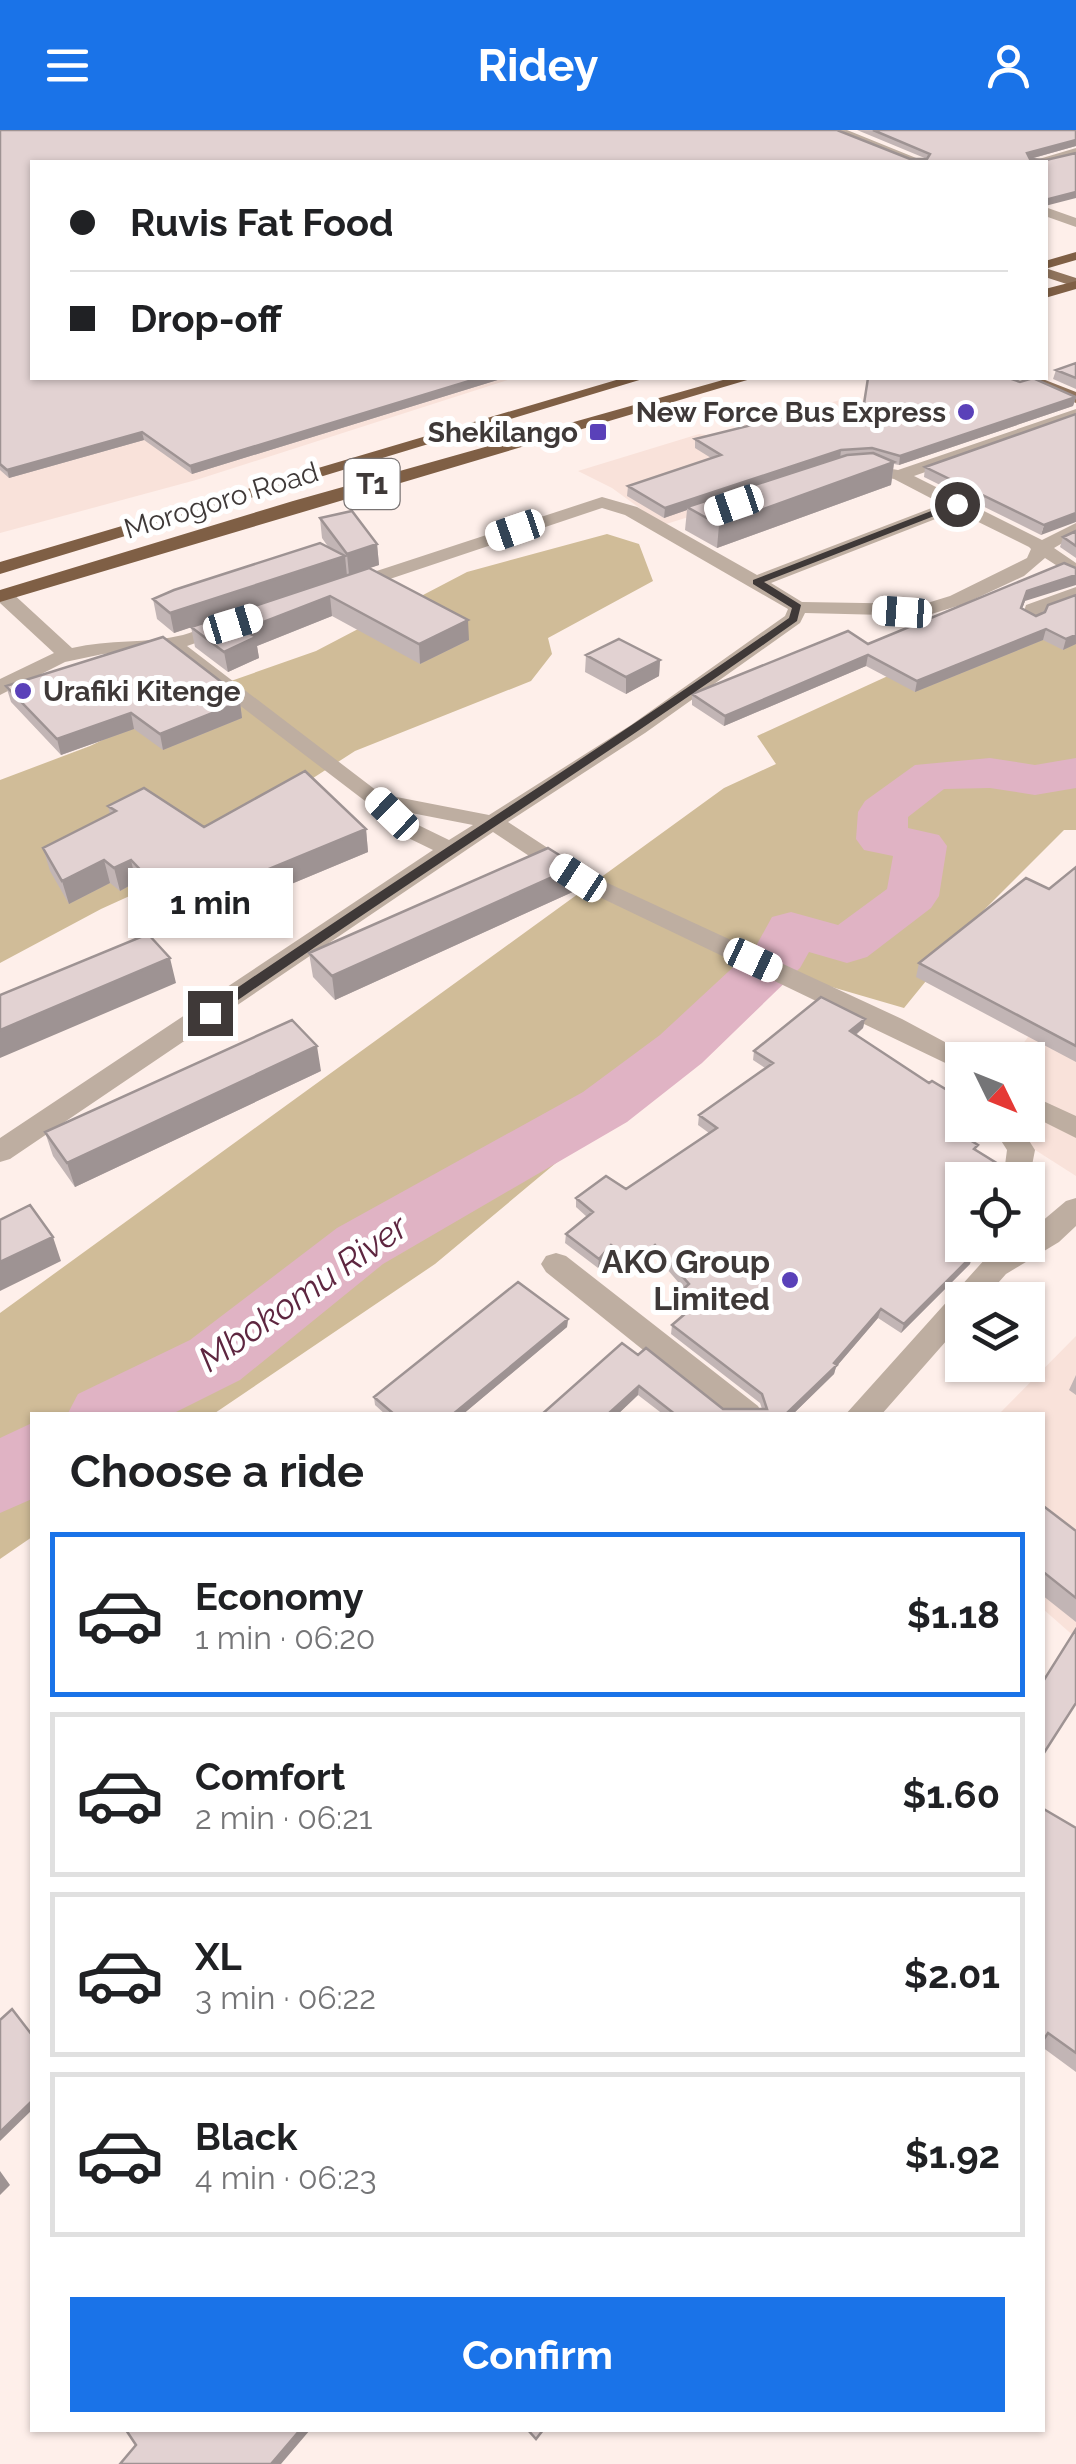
<!DOCTYPE html>
<html lang="en">
<head>
<meta charset="utf-8">
<style>
  body { margin:0; font-family:Raleway,sans-serif; background:#f2f2f2; color:#202124; height:100vh; display:flex; flex-direction:column; font-size:38px; white-space:nowrap }
  * { box-sizing:border-box; margin:0 }
  p { font-size:32px; color:#757577 }
  .icon { flex:none; width:55px; height:55px; fill:none; stroke:currentColor; stroke-width:2; stroke-linecap:round; stroke-linejoin:round }
  .map { position:relative; flex:1; overflow:hidden }
  .drawer { position:absolute; left:30px; top:1282px; width:1015px; height:1020px; display:flex; flex-direction:column; background:#fff; border-radius:0px; box-shadow:0 2px 8px #0004 }
  .drawer>* { flex:none }
  .top-card { position:absolute; left:30px; top:30px; width:1018px; height:220px; border-radius:0px; box-shadow:0 2px 8px #0004; display:grid; align-content:center; height:220px; padding:0 40px; background:#fff }
  .needle { width:65px; rotate:133deg }
  .controls { position:absolute; left:945px; top:912px; display:grid; gap:20px }
  .controls a { display:grid; place-items:center; width:100px; height:100px; border-radius:0px; background:#fff; box-shadow:0 2px 8px #0004; font-size:50px }
  .end { position:absolute; width:45px; height:45px; margin:-22px; border:12px solid #3f3938; background:#fff; box-shadow:0 0 0 5px #fff }
  .from { border-radius:50% }
  .bubble { position:absolute; height:70px; border-radius:0px; background:#fff; box-shadow:0 2px 8px #0004; font-size:32px; font-weight:700; line-height:70px; text-align:center }
  .car { position:absolute; width:30px; height:60px; margin:-30px -15px; border-radius:12px; box-shadow:0 0 8px 2px #0007; background:linear-gradient(#fff 24%,#345 0 40%,#fff 0 76%,#345 0 86%,#fff 0) }
  .top-card b { display:flex; align-items:center; gap:35px; height:95px; font-size:38px }
  .top-card b+b { border-top:2px solid #e0e0e0 }
  .top-card i { width:25px; height:25px; background:#202124 }
  ul { padding:0; list-style:none }
  li { display:flex; align-items:center; gap:30px; height:165px; margin:0 20px 15px; padding:0 20px; border:5px solid #e0e0e0; border-radius:0px }
  li div { flex:1 }
  li b { display:block; font-size:38px }
  li em { font-style:normal; font-weight:700 }
  li.selected { border-color:#1a73e8 }
  li>.icon { width:90px; height:90px; stroke-width:1.5 }
  h2 { padding:0 40px; font-size:45px; line-height:120px }
  .primary-button { display:flex; gap:20px; margin-top:auto; padding:20px 40px }
  .primary-button a { flex:1; height:115px; border-radius:0px; background:#1a73e8; color:#fff; font-size:40px; font-weight:700; line-height:115px; text-align:center }
  header { display:flex; justify-content:space-between; align-items:center; height:130px; padding:0 40px; background:#1a73e8; color:#fff; font-size:45px; font-weight:700 }
  .map>svg:first-child { display:block }
  .built { fill:#f9e2da }
  .green { fill:#d0bc98 }
  .lines { fill:none; stroke-linecap:round; stroke-linejoin:round }
  .river { fill:#e0b3c4; fill-rule:evenodd }
  .minor { fill:#beaea1; fill-rule:evenodd }
  .major { fill:#90745d; fill-rule:evenodd }
  .highway { fill:#7f5f45; fill-rule:evenodd }
  .wall { fill:#c2b5b5 }
  .shaded-wall { fill:#9e9393 }
  .building { fill:#e2d2d2; stroke:#9e9393; stroke-width:2.5 }
  .route { fill:#3f3938 }
  .poi-dot { fill:#5a41b9; stroke:#fff; stroke-width:4 }
  .labels { text-anchor:middle; stroke-width:10; stroke-linejoin:round; paint-order:stroke }
  .far-poi-label { font-size:28px; font-weight:bold; fill:#3f3938; stroke:#fff; text-anchor:end }
  .far-street-label { font-size:28px; fill:#3f3938; stroke:#fff }
  .shield { fill:#fff; stroke:#797474; stroke-width:2.5 }
  .shield-label { font-size:30px; font-weight:bold; fill:#3f3938 }
  .poi-label { font-size:32px; font-weight:bold; fill:#3f3938; stroke:#fff; text-anchor:end }
  .water-label { font-size:35px; font-style:italic; fill:#5e2640; stroke:#fff }
</style>
</head>
<body>
<header><svg class="icon" aria-label="menu" viewBox="0 0 24 24"><path d="M4 6h16M4 12h16M4 18h16"/></svg>Ridey<svg class="icon" aria-label="person" viewBox="0 0 24 24"><circle cx="12" cy="8" r="4"/><path d="M4 21q1-7 8-7t8 7"/></svg></header>
<div class="map">
<svg width="1076" height="2334" viewBox="0 0 1076 2334">
  <rect width="100%" height="100%" fill="#feefea"/>
  <path class="built" d="M 0,0 L 32,32 L 32,248 L 511,249 L 196,350 L 0,403 Z
    M 847,268 L 909,303 L 787,356 L 663,395 L 612,358 L 578,341 L 699,304 L 714,306 Z
    M 1076,842 L 1076,1046 L 996,995 L 1028,995 L 1028,930 L 1011,930 Z
    M 1076,1206 L 1076,1508 L 1043,1479 L 1042,1285 L 998,1285 Z"/>
  <path class="green" d="M 607,404 L 639,414 L 653,451 L 548,508 L 552,524 L 531,551 L 355,621 L 310,650 L 319,680 L 101,779 L 0,833 L 0,650 L 90,616 L 211,558 L 316,521 L 467,442 Z
    M 1076,483 L 1076,700 L 1064,700 L 983,781 L 904,878 L 794,846 L 665,942 L 435,1134 L 212,1285 L 32,1285 L 32,1407 L 0,1429 L 0,1183 L 724,658 L 776,634 L 757,606 L 890,545 Z"/>
  <g class="lines">
    <path class="river" d="M 990,628 L 1035,635 L 1076,628 L 1076,658 L 1035,665 L 990,658 L 944,659 L 908,687 L 908,698 L 939,705 L 947,716 L 939,766 L 931,778 L 867,827 L 847,833 L 809,822 L 800,838 L 702,933 L 627,992 L 383,1134 L 240,1250 L 170,1285 L 67,1285 L 78,1264 L 190,1210 L 337,1098 L 583,962 L 660,905 L 756,816 L 772,787 L 791,782 L 838,795 L 887,759 L 893,726 L 864,720 L 856,709 L 858,682 L 865,671 L 915,635 Z
      M 32,1293 L 32,1369 L 0,1383 L 0,1308 Z"/>
    <path class="minor" d="M 830,0 L 847,0 L 926,32 L 910,32 Z
      M 1076,18 L 1076,26 L 1045,33 L 1029,32 Z
      M 1045,77 L 1076,88 L 1076,97 L 1045,86 Z
      M 1076,279 L 1076,289 L 914,346 L 1042,410 L 1076,393 L 1076,405 L 1054,418 L 1076,433 L 1076,448 L 1045,428 L 1024,446 L 964,474 L 925,486 L 805,483 L 800,493 L 645,603 L 508,692 L 586,743 L 902,889 L 971,926 L 974,930 L 962,930 L 962,941 L 570,753 L 493,702 L 10,1029 L 0,1032 L 0,1008 L 433,720 L 398,703 L 369,674 L 166,519 L 103,524 L 65,532 L 0,565 L 0,549 L 54,523 L 0,473 L 0,460 L 10,461 L 72,518 C 109,509 147,514 183,505 C 200,501 218,487 236,491 L 236,499 L 187,516 L 381,664 L 489,685 L 631,595 L 785,486 L 788,479 L 625,385 L 602,378 L 351,462 L 337,462 L 337,454 L 602,367 L 637,377 L 757,445 L 942,374 L 894,349 L 849,340 L 849,332 L 898,340 ZM 956,381 L 1029,417 L 1031,419 L 1027,428 L 950,466 L 924,474 L 802,472 L 771,453 ZM 401,681 L 473,695 L 449,710 L 414,693 Z
      M 1076,457 L 1076,470 L 1042,482 L 1039,491 L 1032,493 L 1022,487 L 1026,475 Z
      M 1028,964 L 1076,986 L 1076,1008 L 1028,984 Z
      M 991,995 L 1019,995 L 1035,1020 L 1028,1056 L 1028,1050 L 1003,1050 L 1007,1020 Z
      M 1076,1068 L 1076,1096 L 1059,1112 L 1006,1144 L 983,1170 L 962,1170 L 962,1193 L 881,1285 L 845,1285 L 986,1128 L 1007,1115 L 1028,1115 L 1028,1103 L 1066,1071 Z
      M 556,1123 L 566,1126 L 758,1276 L 763,1285 L 724,1285 L 546,1142 L 541,1134 L 546,1126 Z"/>
    <path class="major" d="M 1045,138 L 1076,148 L 1076,157 L 1045,147 Z
      M 1020,248 L 1040,248 L 1076,262 L 1076,273 Z"/>
    <path class="highway" d="M 1076,122 L 1076,130 L 1045,139 L 1045,131 Z
      M 1076,151 L 1076,159 L 1045,168 L 1045,159 Z
      M 623,248 L 646,248 L 0,444 L 0,432 Z
      M 730,248 L 754,248 L 0,472 L 0,460 L 293,371 Z"/>
  </g>
  <path class="wall" d="M 0,0 L 927,29 L 857,0 L 1076,0 L 1076,16 L 1030,29 L 1045,32 L 32,248 L 504,248 L 192,344 L 144,310 L 9,348 L 0,340 Z
    M 1076,233 L 1076,259 L 1053,249 L 1056,240 Z
    M 1020,252 L 1076,267 L 1073,276 L 899,335 L 894,334 L 891,355 L 717,418 L 685,400 L 687,380 L 664,388 L 627,366 L 628,356 L 711,328 L 695,318 L 695,309 L 833,289 Z
    M 1076,284 L 1041,405 L 924,347 L 925,337 Z
    M 320,388 L 377,414 L 379,435 L 369,438 L 469,510 L 420,534 L 332,486 L 257,516 L 259,528 L 228,542 L 195,517 L 191,497 L 174,503 L 157,489 L 153,469 L 329,418 L 322,408 Z
    M 1076,401 L 1076,428 L 1060,417 L 1063,407 Z
    M 1025,471 L 1022,479 L 1076,514 L 1063,520 L 1043,510 L 915,562 L 866,536 L 724,596 L 692,575 L 692,564 L 868,514 Z
    M 586,525 L 660,530 L 659,546 L 626,564 L 585,542 Z
    M 6,556 L 229,563 L 240,572 L 242,588 L 163,620 L 134,599 L 61,625 L 11,572 Z
    M 108,676 L 204,697 L 366,699 L 368,722 L 181,800 L 136,752 L 120,761 L 110,753 L 69,774 L 50,741 L 43,718 L 110,684 Z
    M 1076,737 L 1076,932 L 916,847 L 919,833 L 1049,759 Z
    M 577,760 L 335,870 L 313,847 L 309,823 Z
    M 865,889 L 863,898 L 856,905 L 929,953 L 962,969 L 960,979 L 958,981 L 969,999 L 962,1005 L 977,1020 L 1003,1037 L 1000,1046 L 962,1050 L 973,1115 L 966,1121 L 970,1134 L 901,1203 L 878,1188 L 836,1237 L 834,1244 L 792,1285 L 664,1285 L 638,1265 L 617,1285 L 541,1285 L 638,1225 L 723,1279 L 762,1279 L 760,1273 L 671,1204 L 672,1195 L 687,1182 L 676,1174 L 677,1165 L 684,1159 L 655,1125 L 634,1142 L 611,1124 L 598,1138 L 565,1113 L 566,1104 L 587,1087 L 576,1077 L 576,1068 L 626,1059 L 709,1003 L 698,995 L 699,985 L 765,938 L 753,930 L 754,921 Z
    M 321,941 L 75,1057 L 53,1026 L 45,1002 Z
    M 568,1189 L 567,1197 L 462,1285 L 386,1285 L 375,1275 L 374,1267 Z
    M 1076,1245 L 1076,1265 L 1069,1260 Z
    M 1042,1375 L 1076,1401 L 1076,1492 L 1042,1465 Z
    M 1042,1678 L 1076,1698 L 1076,1942 L 1042,1917 Z"/>
  <path class="shaded-wall" d="M 1076,10 L 1076,16 L 1026,30 L 1027,23 Z
    M 1076,62 L 1076,68 L 1045,76 L 1045,70 Z
    M 479,248 L 504,248 L 192,344 L 190,336 Z
    M 1076,267 L 1073,276 L 899,335 L 900,326 Z
    M 142,302 L 144,310 L 9,348 L 7,340 Z
    M 841,320 L 840,329 L 687,377 L 687,380 L 664,388 L 665,378 Z
    M 894,332 L 891,355 L 717,418 L 719,395 Z
    M 1076,383 L 1076,392 L 1041,405 L 1044,395 Z
    M 377,414 L 379,435 L 349,445 L 347,424 Z
    M 345,426 L 347,446 L 174,503 L 170,483 Z
    M 1076,445 L 1076,455 L 1025,471 L 1018,488 L 1027,461 Z
    M 330,466 L 332,486 L 257,516 L 259,528 L 228,542 L 224,522 L 243,500 Z
    M 468,490 L 469,510 L 420,534 L 419,514 Z
    M 1046,499 L 1043,510 L 915,562 L 917,551 Z
    M 1076,505 L 1076,514 L 1063,520 L 1066,509 Z
    M 868,525 L 866,536 L 724,596 L 725,586 Z
    M 660,530 L 659,546 L 626,564 L 626,547 Z
    M 240,572 L 242,588 L 163,620 L 160,604 Z
    M 131,583 L 134,599 L 61,625 L 57,609 Z
    M 366,699 L 368,722 L 181,800 L 176,777 Z
    M 104,730 L 110,753 L 69,774 L 62,751 Z
    M 131,730 L 136,752 L 120,761 L 114,738 Z
    M 577,736 L 577,760 L 335,870 L 332,846 Z
    M 170,828 L 176,853 L 0,928 L 0,900 Z
    M 865,889 L 863,898 L 848,911 L 850,901 Z
    M 317,916 L 321,941 L 75,1057 L 67,1033 Z
    M 962,970 L 960,979 L 950,987 L 953,978 Z
    M 966,995 L 970,995 L 969,999 L 954,1012 L 957,1002 Z
    M 1003,1037 L 1000,1046 L 996,1050 L 989,1050 Z
    M 53,1107 L 61,1131 L 0,1161 L 0,1132 Z
    M 611,1115 L 611,1124 L 598,1138 L 599,1129 Z
    M 655,1115 L 655,1125 L 634,1142 L 634,1133 Z
    M 973,1125 L 970,1134 L 901,1203 L 904,1194 Z
    M 881,1179 L 878,1188 L 836,1237 L 834,1244 L 792,1285 L 785,1285 Z
    M 568,1189 L 567,1197 L 462,1285 L 452,1285 Z
    M 639,1256 L 638,1265 L 617,1285 L 607,1285 Z
    M 32,1971 L 32,1980 L 0,2011 L 0,2002 Z
    M 0,2041 L 10,2055 L 0,2065 Z
    M 300,2300 L 310,2300 L 281,2334 L 271,2334 Z"/>
  <path class="building" d="M 0,0 L 837,0 L 910,29 L 927,29 L 930,24 L 873,0 L 1076,0 L 1076,10 L 1027,23 L 1030,29 L 1046,30 L 1076,23 L 1076,62 L 1045,70 L 1045,32 L 32,32 L 32,248 L 479,248 L 190,336 L 142,302 L 7,340 L 0,334 Z
    M 1076,233 L 1076,248 L 1056,240 Z
    M 868,248 L 1009,248 L 1020,252 L 1033,248 L 1076,267 L 900,326 L 872,318 L 841,320 L 665,378 L 628,356 L 721,325 L 695,309 L 817,279 L 833,289 L 863,280 Z
    M 1076,284 L 1076,383 L 1044,395 L 925,337 Z
    M 873,323 L 894,332 L 719,395 L 687,377 L 847,325 Z
    M 352,381 L 377,414 L 347,424 L 320,388 Z
    M 1076,401 L 1076,416 L 1063,407 Z
    M 320,413 L 345,426 L 170,483 L 153,469 L 174,460 Z
    M 1064,433 L 1076,438 L 1076,445 L 1027,461 L 1021,478 L 1036,486 L 1045,482 L 1048,475 L 1076,465 L 1076,505 L 1066,509 L 1046,499 L 917,551 L 868,525 L 725,586 L 692,564 L 848,501 L 868,514 Z
    M 369,438 L 468,490 L 419,514 L 330,466 L 243,500 L 256,507 L 224,522 L 191,497 Z
    M 163,507 L 228,557 L 224,559 L 240,572 L 160,604 L 131,583 L 57,609 L 6,556 Z
    M 619,509 L 660,530 L 626,547 L 586,525 Z
    M 305,641 L 366,699 L 176,777 L 131,730 L 114,738 L 104,730 L 62,751 L 43,718 L 116,681 L 108,676 L 144,658 L 204,697 Z
    M 548,718 L 577,736 L 332,846 L 309,823 Z
    M 1076,737 L 1076,916 L 919,833 L 1026,748 L 1049,759 Z
    M 148,804 L 170,828 L 0,900 L 0,865 Z
    M 821,867 L 865,889 L 850,901 L 929,953 L 932,951 L 962,969 L 953,978 L 962,984 L 962,995 L 966,995 L 957,1002 L 978,1015 L 974,1019 L 1003,1037 L 989,1050 L 962,1050 L 962,1115 L 966,1115 L 962,1118 L 973,1125 L 904,1194 L 881,1179 L 834,1233 L 837,1235 L 785,1285 L 676,1285 L 639,1256 L 607,1285 L 541,1285 L 622,1213 L 638,1225 L 646,1218 L 723,1279 L 767,1279 L 762,1264 L 672,1195 L 693,1177 L 677,1165 L 689,1154 L 655,1115 L 634,1133 L 611,1115 L 599,1129 L 566,1104 L 593,1082 L 576,1068 L 606,1046 L 626,1059 L 717,998 L 699,985 L 773,933 L 754,921 Z
    M 292,890 L 317,916 L 67,1033 L 45,1002 Z
    M 30,1075 L 53,1107 L 0,1132 L 0,1090 Z
    M 518,1152 L 568,1189 L 452,1285 L 395,1285 L 374,1267 Z
    M 1042,1375 L 1076,1401 L 1076,1468 L 1042,1441 Z
    M 1076,1499 L 1076,1573 L 1042,1626 L 1042,1553 Z
    M 1042,1678 L 1076,1698 L 1076,1923 L 1048,1903 L 1042,1912 Z
    M 12,1879 L 32,1905 L 32,1971 L 0,2002 L 0,1890 Z
    M 126,2300 L 300,2300 L 271,2334 L 120,2334 L 136,2315 Z
    M 528,2300 L 543,2300 L 536,2309 Z"/>
  <path class="route" d="M 957,371 L 960,376 L 764,452 L 801,475 L 797,491 C 605,627 407,752 215,886 L 205,886 L 205,880 C 398,747 597,622 789,488 L 792,478 L 753,454 L 753,450 Z"/>
  <g class="poi-dot">
    <circle cx="966" cy="282" r="10"/>
    <rect x="588" y="292" width="20" height="20" rx="5"/>
    <circle cx="23" cy="561" r="10"/>
    <circle cx="790" cy="1150" r="10"/>
  </g>
  <g class="labels">
    <g class="far-poi-label">
      <text x="946" y="292">New Force Bus Express</text>
      <text x="578" y="312">Shekilango</text>
      <text x="43" y="571" text-anchor="start">Urafiki Kitenge</text>
    </g>
    <g class="far-street-label">
      <text transform="translate(221 370) rotate(-17)" y="10">Morogoro Road</text>
    </g>
    <rect class="shield" x="344.5" y="329" width="55" height="50" rx="8"/>
    <g class="shield-label">
      <text x="372" y="364">T1</text>
    </g>
    <g class="poi-label">
      <text x="770" y="1143">AKO Group<tspan x="770" dy="37">Limited</tspan></text>
    </g>
    <g class="water-label">
      <text transform="translate(303 1163) rotate(-35)" y="12">Mbokomu River</text>
    </g>
  </g>
</svg>
<div class="controls">
<a><svg class="needle" viewBox="-14 -14 28 28"><path d="M0-13l5 13h-10z" fill="#e53935"/><path d="M0 13l5-13h-10z" fill="#757577"/></svg></a>
<a><svg class="icon" aria-label="locate" viewBox="0 0 24 24"><circle cx="12" cy="12" r="6"/><path d="M12 2v4M12 18v4M2 12h4M18 12h4"/></svg></a>
<a><svg class="icon" aria-label="layers" viewBox="0 0 24 24"><path d="M12 4l9 5-9 5-9-5zM3 14l9 5 9-5"/></svg></a>
</div>
<i class="end from" style="left:957px;top:374px"></i>
<i class="end" style="left:210px;top:883px"></i>
<div class="bubble" style="left:128px;top:738px;width:165px">1 min</div>
<i class="car" style="left:734px;top:375px;rotate:251deg"></i>
<i class="car" style="left:515px;top:400px;rotate:251deg"></i>
<i class="car" style="left:902px;top:482px;rotate:274deg"></i>
<i class="car" style="left:233px;top:494px;rotate:73deg"></i>
<i class="car" style="left:392px;top:684px;rotate:314deg"></i>
<i class="car" style="left:578px;top:748px;rotate:303deg"></i>
<i class="car" style="left:753px;top:830px;rotate:115deg"></i>
<div class="top-card">
<b><i class="from"></i>Ruvis Fat Food</b>
<b><i></i>Drop-off</b>
</div>
<section class="drawer">
<h2>Choose a ride</h2>
<ul>
<li class="selected"><svg class="icon" aria-label="car" viewBox="0 0 24 24"><path d="M5 17H2v-5l4-1 3-4h7l3 4 3 1v5h-3M9 17h6M6 11h13"/><circle cx="7" cy="17" r="2"/><circle cx="17" cy="17" r="2"/></svg><div><b>Economy</b><p>1 min · 06:20</p></div><em>$1.18</em></li>
<li><svg class="icon" aria-label="car" viewBox="0 0 24 24"><path d="M5 17H2v-5l4-1 3-4h7l3 4 3 1v5h-3M9 17h6M6 11h13"/><circle cx="7" cy="17" r="2"/><circle cx="17" cy="17" r="2"/></svg><div><b>Comfort</b><p>2 min · 06:21</p></div><em>$1.60</em></li>
<li><svg class="icon" aria-label="car" viewBox="0 0 24 24"><path d="M5 17H2v-5l4-1 3-4h7l3 4 3 1v5h-3M9 17h6M6 11h13"/><circle cx="7" cy="17" r="2"/><circle cx="17" cy="17" r="2"/></svg><div><b>XL</b><p>3 min · 06:22</p></div><em>$2.01</em></li>
<li><svg class="icon" aria-label="car" viewBox="0 0 24 24"><path d="M5 17H2v-5l4-1 3-4h7l3 4 3 1v5h-3M9 17h6M6 11h13"/><circle cx="7" cy="17" r="2"/><circle cx="17" cy="17" r="2"/></svg><div><b>Black</b><p>4 min · 06:23</p></div><em>$1.92</em></li>
</ul>
<div class="primary-button"><a>Confirm</a></div>
</section>
</div>
</body>
</html>
